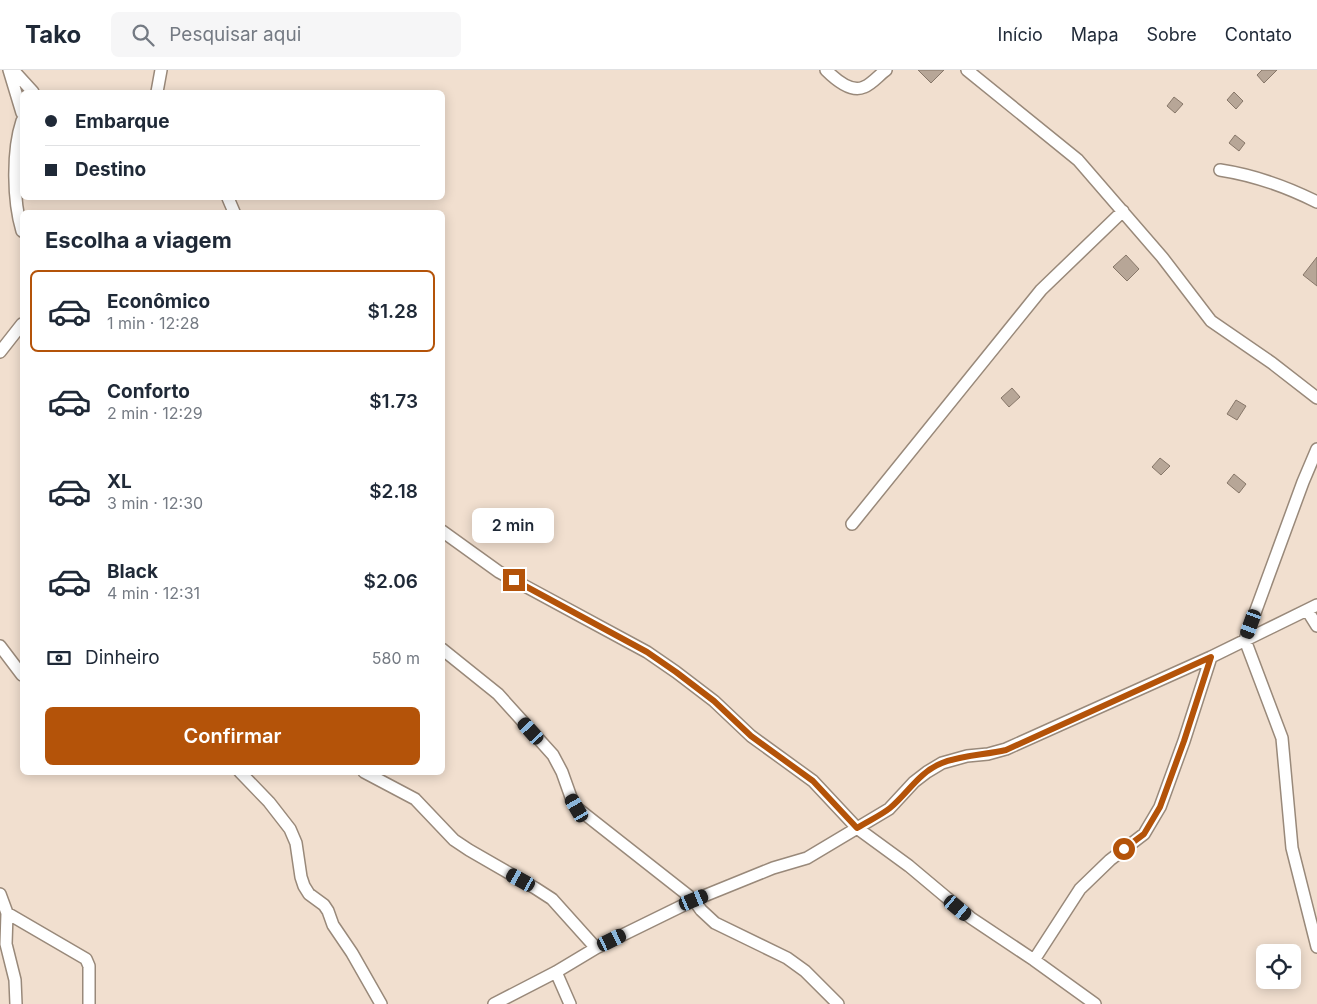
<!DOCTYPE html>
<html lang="pt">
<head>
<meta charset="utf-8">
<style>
  body { margin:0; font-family:Inter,sans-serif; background:#f6f6f7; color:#1f2937; height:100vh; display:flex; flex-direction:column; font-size:19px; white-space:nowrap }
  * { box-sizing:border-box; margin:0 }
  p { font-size:16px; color:#747a83 }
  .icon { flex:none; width:28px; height:28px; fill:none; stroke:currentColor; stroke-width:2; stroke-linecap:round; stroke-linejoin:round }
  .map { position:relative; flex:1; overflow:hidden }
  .side { position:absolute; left:20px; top:140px; width:425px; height:565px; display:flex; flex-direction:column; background:#fff; border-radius:8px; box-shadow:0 2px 12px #0003 }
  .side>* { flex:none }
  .guide { position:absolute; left:20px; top:20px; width:425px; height:110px; border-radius:8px; box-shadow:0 2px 12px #0003; display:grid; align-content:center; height:110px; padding:0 25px; background:#fff }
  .tools { position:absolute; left:1256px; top:874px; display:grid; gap:10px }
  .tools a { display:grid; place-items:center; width:45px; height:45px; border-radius:8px; background:#fff; box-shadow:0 2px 12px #0003; font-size:25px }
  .end { position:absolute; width:22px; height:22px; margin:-11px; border:6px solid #b45309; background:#fff; box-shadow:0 0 0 2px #fff }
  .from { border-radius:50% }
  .bubble { position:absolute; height:35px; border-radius:8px; background:#fff; box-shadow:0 2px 12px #0003; font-size:16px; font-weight:600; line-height:35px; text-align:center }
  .car { position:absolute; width:15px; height:30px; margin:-15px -8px; border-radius:6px; box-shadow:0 0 4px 1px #0007; background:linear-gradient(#222 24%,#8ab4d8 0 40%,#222 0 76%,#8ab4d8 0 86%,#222 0) }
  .guide b { display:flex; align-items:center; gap:18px; height:48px; font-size:19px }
  .guide b+b { border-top:1px solid #e0e1e3 }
  .guide i { width:12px; height:12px; background:#1f2937 }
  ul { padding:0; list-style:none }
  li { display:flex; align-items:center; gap:15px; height:82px; margin:0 10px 8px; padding:0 15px; border:2px solid transparent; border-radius:8px }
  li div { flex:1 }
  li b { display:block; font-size:19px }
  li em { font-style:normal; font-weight:600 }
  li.active { border-color:#b45309 }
  li>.icon { width:45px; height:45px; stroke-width:1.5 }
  h2 { padding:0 25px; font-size:22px; line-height:60px }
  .pay { display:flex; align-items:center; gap:12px; height:55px; padding:0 25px; font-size:19px }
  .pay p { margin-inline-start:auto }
  .action { display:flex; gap:10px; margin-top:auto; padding:10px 25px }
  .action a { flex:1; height:58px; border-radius:8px; background:#b45309; color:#fff; font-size:20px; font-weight:600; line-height:58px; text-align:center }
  header { display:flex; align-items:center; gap:30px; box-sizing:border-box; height:70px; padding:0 25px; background:#fff; border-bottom:1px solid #e0e1e3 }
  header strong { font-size:24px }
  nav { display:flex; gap:28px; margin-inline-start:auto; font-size:18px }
  .search { width:350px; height:45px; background:#f6f6f7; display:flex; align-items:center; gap:12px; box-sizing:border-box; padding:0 18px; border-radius:8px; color:#747a83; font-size:19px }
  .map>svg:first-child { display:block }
  .building { fill:#b7a697; stroke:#877769 }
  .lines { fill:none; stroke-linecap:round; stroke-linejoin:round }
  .minor-casing { stroke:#99897a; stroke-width:14 }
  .minor { stroke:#fff; stroke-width:11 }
  .route { stroke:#b45309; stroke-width:6 }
</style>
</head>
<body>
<header>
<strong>Tako</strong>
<div class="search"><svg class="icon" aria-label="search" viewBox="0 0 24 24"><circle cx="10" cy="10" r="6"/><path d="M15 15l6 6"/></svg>Pesquisar aqui</div>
<nav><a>Início</a><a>Mapa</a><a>Sobre</a><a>Contato</a></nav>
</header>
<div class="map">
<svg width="1317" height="934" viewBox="0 0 1317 934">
  <rect width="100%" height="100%" fill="#f1dfcf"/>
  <path class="building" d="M 918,0 L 944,0 L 931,13 Z
    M 1262,0 L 1277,0 L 1264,13 L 1257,5 Z
    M 1234,22 L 1243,31 L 1236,39 L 1227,30 Z
    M 1174,27 L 1183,34 L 1175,43 L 1167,36 Z
    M 1235,65 L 1245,73 L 1239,81 L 1229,73 Z
    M 1126,185 L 1139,199 L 1127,211 L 1113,197 Z
    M 1317,187 L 1317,216 L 1303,205 Z
    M 1012,318 L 1020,327 L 1009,337 L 1001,328 Z
    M 1236,330 L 1246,336 L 1237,350 L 1227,344 Z
    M 1160,388 L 1170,396 L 1161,405 L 1152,397 Z
    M 1234,404 L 1246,414 L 1239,423 L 1227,413 Z"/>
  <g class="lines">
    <g class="minor-casing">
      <path id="minor" d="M 9,0 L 22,43
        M 13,0 L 33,22
        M 826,0 C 835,9 851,23 864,17 C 872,14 879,5 886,0
        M 967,0 L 1078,90 L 1162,187 L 1211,251 L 1272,293 L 1317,328
        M 157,22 L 161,0
        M 22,51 C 12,81 13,131 22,161
        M 1220,100 C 1253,105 1287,117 1317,132
        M 228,128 L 234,142
        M 0,282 L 22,254
        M 1317,379 L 1303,412 L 1245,570 L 1282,668 L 1292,778 L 1317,877
        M 852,454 L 1041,220 L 1123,141
        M 442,461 L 499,502 L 647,582 L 676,602 L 714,631 L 751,666 L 813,711 L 857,758 L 909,796 L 971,848 L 1034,890 L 1095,934
        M 1307,540 L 1317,556
        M 0,576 L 22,605
        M 442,579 L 498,624 L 553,685 L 562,702 L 572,730 L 577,738 L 694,830 L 701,840 L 715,853 L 787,888 L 805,901 L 838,934
        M 240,702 L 269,732 L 290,759 L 296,773 L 301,807 L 304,816 L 309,824 L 324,835 L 328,841 L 333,855 L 352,883 L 381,934
        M 364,702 L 415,729 L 454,770 L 469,780 L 535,818 L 552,829 L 596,878
        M 0,824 L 7,843 L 6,874 L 15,910 L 16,934
        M 7,843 L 86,889 L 89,896 L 89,934
        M 1034,890 L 1080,819 L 1110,790 L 1144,764 L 1160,737 L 1184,671 L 1211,587
        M 556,902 L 570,934
        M 494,934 L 556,902 L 596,878 L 694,830 L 773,798 L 807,788 L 889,739 L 914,712 L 927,702 L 942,693 L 967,686 L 988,684 L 1006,679 L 1211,587 L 1317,535"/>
    </g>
    <use href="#minor" class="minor"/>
  </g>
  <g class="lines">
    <path class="route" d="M 514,510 L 647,582 L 676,602 L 714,631 L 751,666 L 813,711 L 857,758 C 868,751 880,746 890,738 C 908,723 919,702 942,693 C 962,685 985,685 1006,680 L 1211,587 L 1184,671 L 1160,737 L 1144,764 L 1124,779"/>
  </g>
</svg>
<div class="tools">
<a><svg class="icon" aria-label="locate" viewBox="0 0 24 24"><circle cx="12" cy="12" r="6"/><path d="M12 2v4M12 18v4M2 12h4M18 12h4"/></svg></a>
</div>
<i class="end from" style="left:1124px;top:779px"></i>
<i class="end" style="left:514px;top:510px"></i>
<div class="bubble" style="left:472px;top:438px;width:82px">2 min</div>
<i class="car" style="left:1251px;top:554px;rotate:200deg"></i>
<i class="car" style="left:531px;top:661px;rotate:318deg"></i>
<i class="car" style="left:577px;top:738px;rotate:330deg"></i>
<i class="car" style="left:521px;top:810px;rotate:299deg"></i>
<i class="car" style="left:694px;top:830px;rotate:68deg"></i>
<i class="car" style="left:958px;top:838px;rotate:130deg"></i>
<i class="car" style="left:612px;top:870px;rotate:64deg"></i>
<div class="guide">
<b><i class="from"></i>Embarque</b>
<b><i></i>Destino</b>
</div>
<section class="side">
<h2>Escolha a viagem</h2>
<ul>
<li class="active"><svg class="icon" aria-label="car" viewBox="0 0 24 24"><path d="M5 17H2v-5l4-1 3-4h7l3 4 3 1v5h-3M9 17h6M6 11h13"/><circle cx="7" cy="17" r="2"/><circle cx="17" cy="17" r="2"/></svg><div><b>Econômico</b><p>1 min · 12:28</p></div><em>$1.28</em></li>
<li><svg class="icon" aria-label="car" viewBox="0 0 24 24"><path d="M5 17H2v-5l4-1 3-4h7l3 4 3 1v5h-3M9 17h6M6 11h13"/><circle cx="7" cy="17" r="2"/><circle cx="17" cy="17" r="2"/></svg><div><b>Conforto</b><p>2 min · 12:29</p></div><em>$1.73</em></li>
<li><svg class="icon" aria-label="car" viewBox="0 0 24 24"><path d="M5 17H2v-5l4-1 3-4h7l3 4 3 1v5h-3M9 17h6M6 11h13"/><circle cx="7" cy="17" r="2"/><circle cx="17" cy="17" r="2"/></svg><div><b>XL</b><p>3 min · 12:30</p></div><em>$2.18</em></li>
<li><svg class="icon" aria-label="car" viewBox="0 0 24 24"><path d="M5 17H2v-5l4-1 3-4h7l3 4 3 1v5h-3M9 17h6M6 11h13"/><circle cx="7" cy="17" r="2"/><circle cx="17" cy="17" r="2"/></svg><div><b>Black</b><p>4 min · 12:31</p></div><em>$2.06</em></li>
</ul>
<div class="pay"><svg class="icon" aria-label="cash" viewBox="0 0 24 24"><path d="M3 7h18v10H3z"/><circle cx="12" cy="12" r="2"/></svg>Dinheiro<p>580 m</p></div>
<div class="action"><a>Confirmar</a></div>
</section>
</div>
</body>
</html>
